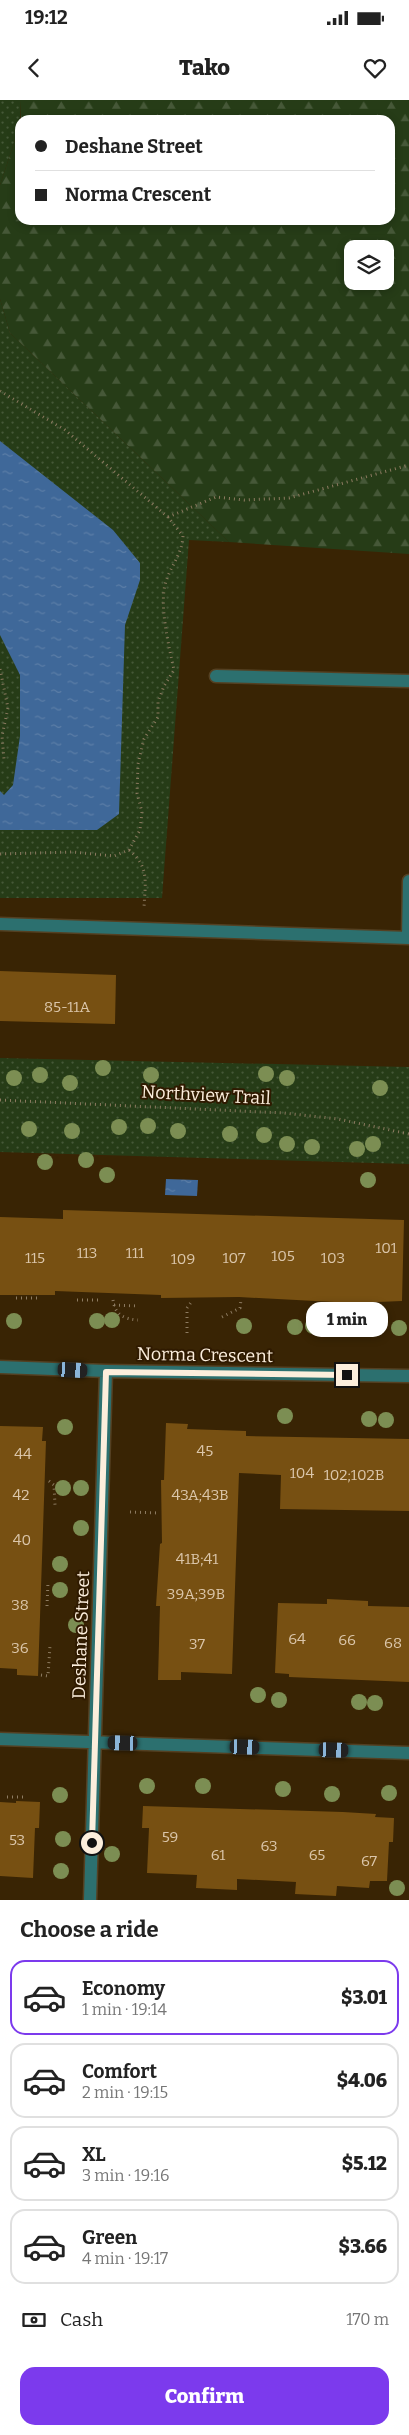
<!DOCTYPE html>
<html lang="en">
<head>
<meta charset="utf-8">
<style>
  body { margin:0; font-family:Bitter,serif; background:#f2f2f2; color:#222; height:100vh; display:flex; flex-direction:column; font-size:19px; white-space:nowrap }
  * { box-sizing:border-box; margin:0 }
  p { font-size:16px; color:#767676 }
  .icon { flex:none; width:28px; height:28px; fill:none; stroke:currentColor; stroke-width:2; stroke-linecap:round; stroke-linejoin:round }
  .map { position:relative; height:1800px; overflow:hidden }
  .panel { display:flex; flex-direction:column; background:#fff; flex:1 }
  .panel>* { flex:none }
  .banner { position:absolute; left:15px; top:15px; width:380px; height:110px; border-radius:15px; box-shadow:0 2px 8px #0003; display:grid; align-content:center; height:110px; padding:0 20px; background:#fff }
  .fabs { position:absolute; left:344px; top:140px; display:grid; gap:10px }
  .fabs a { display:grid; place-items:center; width:50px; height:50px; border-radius:10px; background:#fff; box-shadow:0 2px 8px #0003; font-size:25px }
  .end { position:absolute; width:22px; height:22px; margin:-11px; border:6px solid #fceedc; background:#111; box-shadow:0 0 0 2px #111 }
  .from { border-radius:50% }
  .bubble { position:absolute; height:35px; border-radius:15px; background:#fff; box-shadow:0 2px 8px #0003; font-size:16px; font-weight:800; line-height:35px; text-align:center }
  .car { position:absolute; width:15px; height:30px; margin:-15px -8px; border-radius:6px; box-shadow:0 0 4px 1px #0007; background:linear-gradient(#222 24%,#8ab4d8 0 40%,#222 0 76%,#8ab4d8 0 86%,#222 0) }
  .banner b { display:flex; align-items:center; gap:18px; height:48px; font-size:19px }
  .banner b+b { border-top:1px solid #e0e0e0 }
  .banner i { width:12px; height:12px; background:#222 }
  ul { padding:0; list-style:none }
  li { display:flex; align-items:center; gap:15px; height:75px; margin:0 10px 8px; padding:0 10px; border:2px solid #e0e0e0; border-radius:15px }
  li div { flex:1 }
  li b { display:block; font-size:19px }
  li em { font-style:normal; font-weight:800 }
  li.current { border-color:#7c3aed }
  li>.icon { width:45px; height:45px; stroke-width:1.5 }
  h2 { padding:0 20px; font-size:22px; line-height:60px }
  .pay { display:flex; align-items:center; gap:12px; height:55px; padding:0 20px; font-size:19px }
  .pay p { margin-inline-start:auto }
  .button { display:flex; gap:10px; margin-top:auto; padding:10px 20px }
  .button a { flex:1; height:58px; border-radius:15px; background:#7c3aed; color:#fff; font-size:20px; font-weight:800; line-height:58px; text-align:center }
  .status { display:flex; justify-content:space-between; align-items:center; height:35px; padding:0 25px; background:#fff; direction:ltr }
  .status svg { height:14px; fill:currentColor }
  header { display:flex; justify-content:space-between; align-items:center; height:65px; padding:0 20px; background:#fff; font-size:22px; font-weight:800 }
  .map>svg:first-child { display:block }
  .grass { fill:url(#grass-dots) }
  .forest { fill:url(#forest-firs); fill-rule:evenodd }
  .water { fill:url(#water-ripples) }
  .building { fill:#775012 }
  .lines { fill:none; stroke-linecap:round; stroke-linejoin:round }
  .minor-casing { stroke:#544022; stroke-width:15 }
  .path { stroke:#8d7b61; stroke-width:3; stroke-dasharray:1 4; stroke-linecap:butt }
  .minor { stroke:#2c706f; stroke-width:12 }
  .tree { fill:#7c8e53 }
  .route { stroke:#fceedc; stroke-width:6 }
  .labels { text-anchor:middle; stroke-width:4; stroke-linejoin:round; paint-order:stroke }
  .number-label { font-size:15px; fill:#dbc6aa }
  .street-label { font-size:18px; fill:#fceedc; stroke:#2f1a00 }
</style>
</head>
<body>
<div class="status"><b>19:12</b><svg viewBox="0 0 49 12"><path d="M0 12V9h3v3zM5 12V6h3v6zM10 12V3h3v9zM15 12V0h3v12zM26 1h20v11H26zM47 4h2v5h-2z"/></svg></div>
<header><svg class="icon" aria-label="back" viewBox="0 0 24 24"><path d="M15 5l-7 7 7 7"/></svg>Tako<svg class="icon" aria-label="heart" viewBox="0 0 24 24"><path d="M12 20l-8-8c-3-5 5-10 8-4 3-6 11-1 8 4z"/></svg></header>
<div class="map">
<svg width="409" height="1800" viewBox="0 0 409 1800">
  <defs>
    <pattern id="grass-dots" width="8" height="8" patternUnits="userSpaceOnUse" patternTransform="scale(1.25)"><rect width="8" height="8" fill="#263c17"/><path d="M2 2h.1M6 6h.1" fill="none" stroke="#465838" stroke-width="1.8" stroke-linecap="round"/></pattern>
    <pattern id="forest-firs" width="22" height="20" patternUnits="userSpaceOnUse" patternTransform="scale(1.25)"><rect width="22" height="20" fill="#263c17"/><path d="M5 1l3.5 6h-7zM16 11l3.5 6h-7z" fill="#465838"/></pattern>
    <pattern id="water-ripples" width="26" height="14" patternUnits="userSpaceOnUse" patternTransform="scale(1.25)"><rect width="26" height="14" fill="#3f6899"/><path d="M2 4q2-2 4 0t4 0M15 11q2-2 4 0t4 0" fill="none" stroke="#5c7ea7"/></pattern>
  </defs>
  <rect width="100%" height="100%" fill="#392404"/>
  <path class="grass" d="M 0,0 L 21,0 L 20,25 L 0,85 Z
    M 0,199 L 10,233 L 229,442 L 189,440 L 162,798 L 0,798 Z
    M 0,958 L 409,967 L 409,1064 L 0,1052 Z"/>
  <path class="forest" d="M 21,0 L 409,0 L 409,454 L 229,442 L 10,233 L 0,199 L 0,85 L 20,25 L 20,120 L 390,120 L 390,20 L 21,20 ZM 352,149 L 385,149 L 385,181 L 352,181 Z"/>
  <path class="water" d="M 0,341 L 113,430 L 140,463 L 140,480 L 125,525 L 119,714 L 97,730 L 0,730 L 0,691 L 4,695 L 13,685 L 20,636 L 20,575 L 0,535 Z
    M 166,1079 L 198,1080 L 197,1096 L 165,1095 Z"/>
  <path class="building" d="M 0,871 L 116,875 L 115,924 L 0,921 Z
    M 63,1110 L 404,1120 L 402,1201 L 353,1203 L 239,1197 L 161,1198 L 161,1195 L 55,1191 L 55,1195 L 0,1195 L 0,1117 L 63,1119 Z
    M 166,1323 L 188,1324 L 187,1329 L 246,1331 L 246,1336 L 409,1339 L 409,1411 L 280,1409 L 281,1375 L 239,1373 L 232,1574 L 181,1572 L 181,1580 L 158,1580 L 160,1506 L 156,1506 L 160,1444 L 162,1443 L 161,1380 L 164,1380 Z
    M 0,1326 L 43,1327 L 42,1341 L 46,1341 L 38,1576 L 17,1575 L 17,1569 L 0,1568 Z
    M 327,1499 L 368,1501 L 368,1506 L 409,1507 L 409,1582 L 289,1577 L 289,1574 L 275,1573 L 278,1503 L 327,1504 Z
    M 16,1701 L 40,1702 L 39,1728 L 35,1728 L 33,1778 L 0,1776 L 0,1702 L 16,1703 Z
    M 143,1706 L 343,1712 L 376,1714 L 375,1717 L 394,1718 L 393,1742 L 389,1742 L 387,1781 L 370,1781 L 369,1788 L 337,1786 L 336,1796 L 295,1794 L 296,1782 L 237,1779 L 237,1790 L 196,1788 L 197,1775 L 147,1773 L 149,1728 L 142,1728 Z"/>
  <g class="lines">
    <g class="minor-casing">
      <path id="minor" d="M 216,576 L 409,581
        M 0,824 L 409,838
        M 408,838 L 409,781
        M 0,1267 L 106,1271 L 409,1276
        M 0,1639 L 409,1653
        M 90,1800 L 106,1271"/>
    </g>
    <path class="path" d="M 0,291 L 65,330 L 168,417 L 183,436 C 182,457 167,469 164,490 C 161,513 169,547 174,570 L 164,586 L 158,602 L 158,617 L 144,639 L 138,664 L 137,693 L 142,712 L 140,730 L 129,750 L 114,756 L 73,752 L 0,754
      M 168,417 L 216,397 L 244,400 L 289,398 L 409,365
      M 0,569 L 8,608 L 2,636 L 4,659
      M 129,750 C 150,767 145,783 144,808
      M 0,1000 L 284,1013 L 338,1019 L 409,1034
      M 16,1198 L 40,1198
      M 77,1200 L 101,1200
      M 113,1200 C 115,1215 124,1219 138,1220
      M 114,1205 L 138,1206
      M 222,1217 L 240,1208 L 241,1200
      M 187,1233 L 187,1208 L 192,1201
      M 49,1381 L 54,1385 L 55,1405
      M 130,1412 L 159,1413
      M 47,1506 L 48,1482
      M 41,1575 L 48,1576 L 50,1546
      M 7,1697 L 23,1697"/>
    <use href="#minor" class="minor"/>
  </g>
  <g class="tree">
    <circle cx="103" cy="968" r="8"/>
    <circle cx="266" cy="974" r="8"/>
    <circle cx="40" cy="975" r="8"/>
    <circle cx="151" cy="975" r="8"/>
    <circle cx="14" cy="978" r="8"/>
    <circle cx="287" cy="978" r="8"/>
    <circle cx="70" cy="983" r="8"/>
    <circle cx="380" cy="988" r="8"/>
    <circle cx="148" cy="1026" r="8"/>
    <circle cx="119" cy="1027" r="8"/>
    <circle cx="29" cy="1029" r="8"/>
    <circle cx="72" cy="1031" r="8"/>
    <circle cx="178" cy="1031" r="8"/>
    <circle cx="230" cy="1034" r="8"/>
    <circle cx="264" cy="1035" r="8"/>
    <circle cx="287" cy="1044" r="8"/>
    <circle cx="373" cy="1044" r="8"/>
    <circle cx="312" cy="1047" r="8"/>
    <circle cx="357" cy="1049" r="8"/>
    <circle cx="86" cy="1060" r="8"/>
    <circle cx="45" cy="1062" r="8"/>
    <circle cx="107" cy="1075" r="8"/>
    <circle cx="368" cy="1080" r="8"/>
    <circle cx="112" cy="1220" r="8"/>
    <circle cx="14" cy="1221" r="8"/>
    <circle cx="97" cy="1221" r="8"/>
    <circle cx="244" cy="1226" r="8"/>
    <circle cx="313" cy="1226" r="8"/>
    <circle cx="295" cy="1227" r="8"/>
    <circle cx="399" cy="1228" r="8"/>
    <circle cx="285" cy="1316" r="8"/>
    <circle cx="369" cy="1319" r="8"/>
    <circle cx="386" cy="1320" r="8"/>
    <circle cx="65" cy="1327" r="8"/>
    <circle cx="63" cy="1388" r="8"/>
    <circle cx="81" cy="1388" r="8"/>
    <circle cx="81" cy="1428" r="8"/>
    <circle cx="60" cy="1464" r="8"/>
    <circle cx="60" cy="1490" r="8"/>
    <circle cx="76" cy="1525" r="8"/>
    <circle cx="258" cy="1595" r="8"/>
    <circle cx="279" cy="1600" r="8"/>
    <circle cx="359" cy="1602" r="8"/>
    <circle cx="375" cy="1603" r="8"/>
    <circle cx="147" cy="1686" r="8"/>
    <circle cx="203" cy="1686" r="8"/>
    <circle cx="283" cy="1689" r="8"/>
    <circle cx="389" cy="1693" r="8"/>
    <circle cx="332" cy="1694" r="8"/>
    <circle cx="60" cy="1695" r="8"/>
    <circle cx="63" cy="1739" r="8"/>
    <circle cx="112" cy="1754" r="8"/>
    <circle cx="61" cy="1771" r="8"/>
    <circle cx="397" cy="1788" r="8"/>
  </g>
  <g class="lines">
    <path class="route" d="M 92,1743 L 106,1272 L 347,1275"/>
  </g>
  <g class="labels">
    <g class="number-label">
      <text x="67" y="912">85-11A</text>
      <text x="386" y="1153">101</text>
      <text x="87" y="1158">113</text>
      <text x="135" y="1158">111</text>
      <text x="283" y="1161">105</text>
      <text x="35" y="1163">115</text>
      <text x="234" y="1163">107</text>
      <text x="333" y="1163">103</text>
      <text x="183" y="1164">109</text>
      <text x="205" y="1356">45</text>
      <text x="23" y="1359">44</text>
      <text x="302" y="1378">104</text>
      <text x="354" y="1380">102;102B</text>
      <text x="21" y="1400">42</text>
      <text x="200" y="1400">43A;43B</text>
      <text x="22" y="1445">40</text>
      <text x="197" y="1464">41B;41</text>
      <text x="196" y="1499">39A;39B</text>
      <text x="20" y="1510">38</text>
      <text x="297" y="1544">64</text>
      <text x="347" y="1545">66</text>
      <text x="393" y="1548">68</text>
      <text x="197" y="1549">37</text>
      <text x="20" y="1553">36</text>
      <text x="170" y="1742">59</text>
      <text x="17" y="1745">53</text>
      <text x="269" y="1751">63</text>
      <text x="218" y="1760">61</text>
      <text x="317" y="1760">65</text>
      <text x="369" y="1766">67</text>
    </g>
    <g class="street-label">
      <text transform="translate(206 995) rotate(3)" y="6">Northview Trail</text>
      <text transform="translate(205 1255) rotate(1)" y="6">Norma Crescent</text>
      <text transform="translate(81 1535) rotate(-88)" y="6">Deshane Street</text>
    </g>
  </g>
</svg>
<div class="fabs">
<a><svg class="icon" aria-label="layers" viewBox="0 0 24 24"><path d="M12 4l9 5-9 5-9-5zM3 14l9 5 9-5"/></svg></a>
</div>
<i class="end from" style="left:92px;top:1743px"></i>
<i class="end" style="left:347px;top:1275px"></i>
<div class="bubble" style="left:306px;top:1202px;width:82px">1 min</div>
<i class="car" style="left:73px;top:1270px;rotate:93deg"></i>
<i class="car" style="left:123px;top:1643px;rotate:272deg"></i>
<i class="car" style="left:245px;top:1647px;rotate:92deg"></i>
<i class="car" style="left:334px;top:1650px;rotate:92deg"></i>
<div class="banner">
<b><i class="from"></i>Deshane Street</b>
<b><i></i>Norma Crescent</b>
</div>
</div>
<section class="panel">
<h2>Choose a ride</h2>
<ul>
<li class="current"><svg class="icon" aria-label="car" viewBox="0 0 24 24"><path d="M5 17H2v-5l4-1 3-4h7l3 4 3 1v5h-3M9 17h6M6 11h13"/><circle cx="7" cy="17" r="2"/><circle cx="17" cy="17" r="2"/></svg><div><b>Economy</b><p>1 min · 19:14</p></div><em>$3.01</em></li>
<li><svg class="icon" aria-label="car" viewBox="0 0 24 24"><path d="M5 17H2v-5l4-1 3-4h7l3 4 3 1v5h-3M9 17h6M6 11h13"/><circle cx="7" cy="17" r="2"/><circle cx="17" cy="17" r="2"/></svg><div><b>Comfort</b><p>2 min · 19:15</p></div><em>$4.06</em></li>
<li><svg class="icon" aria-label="car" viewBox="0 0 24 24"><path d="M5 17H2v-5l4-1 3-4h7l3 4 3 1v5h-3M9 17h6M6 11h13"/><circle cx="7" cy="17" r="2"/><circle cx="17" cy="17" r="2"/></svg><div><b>XL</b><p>3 min · 19:16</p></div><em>$5.12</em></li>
<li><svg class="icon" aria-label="car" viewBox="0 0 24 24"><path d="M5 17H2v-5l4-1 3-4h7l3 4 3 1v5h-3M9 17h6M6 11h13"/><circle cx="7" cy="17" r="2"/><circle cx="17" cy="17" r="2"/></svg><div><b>Green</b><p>4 min · 19:17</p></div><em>$3.66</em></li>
</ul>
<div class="pay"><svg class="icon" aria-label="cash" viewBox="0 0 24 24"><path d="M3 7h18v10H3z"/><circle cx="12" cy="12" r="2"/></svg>Cash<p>170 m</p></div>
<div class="button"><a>Confirm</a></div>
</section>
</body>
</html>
